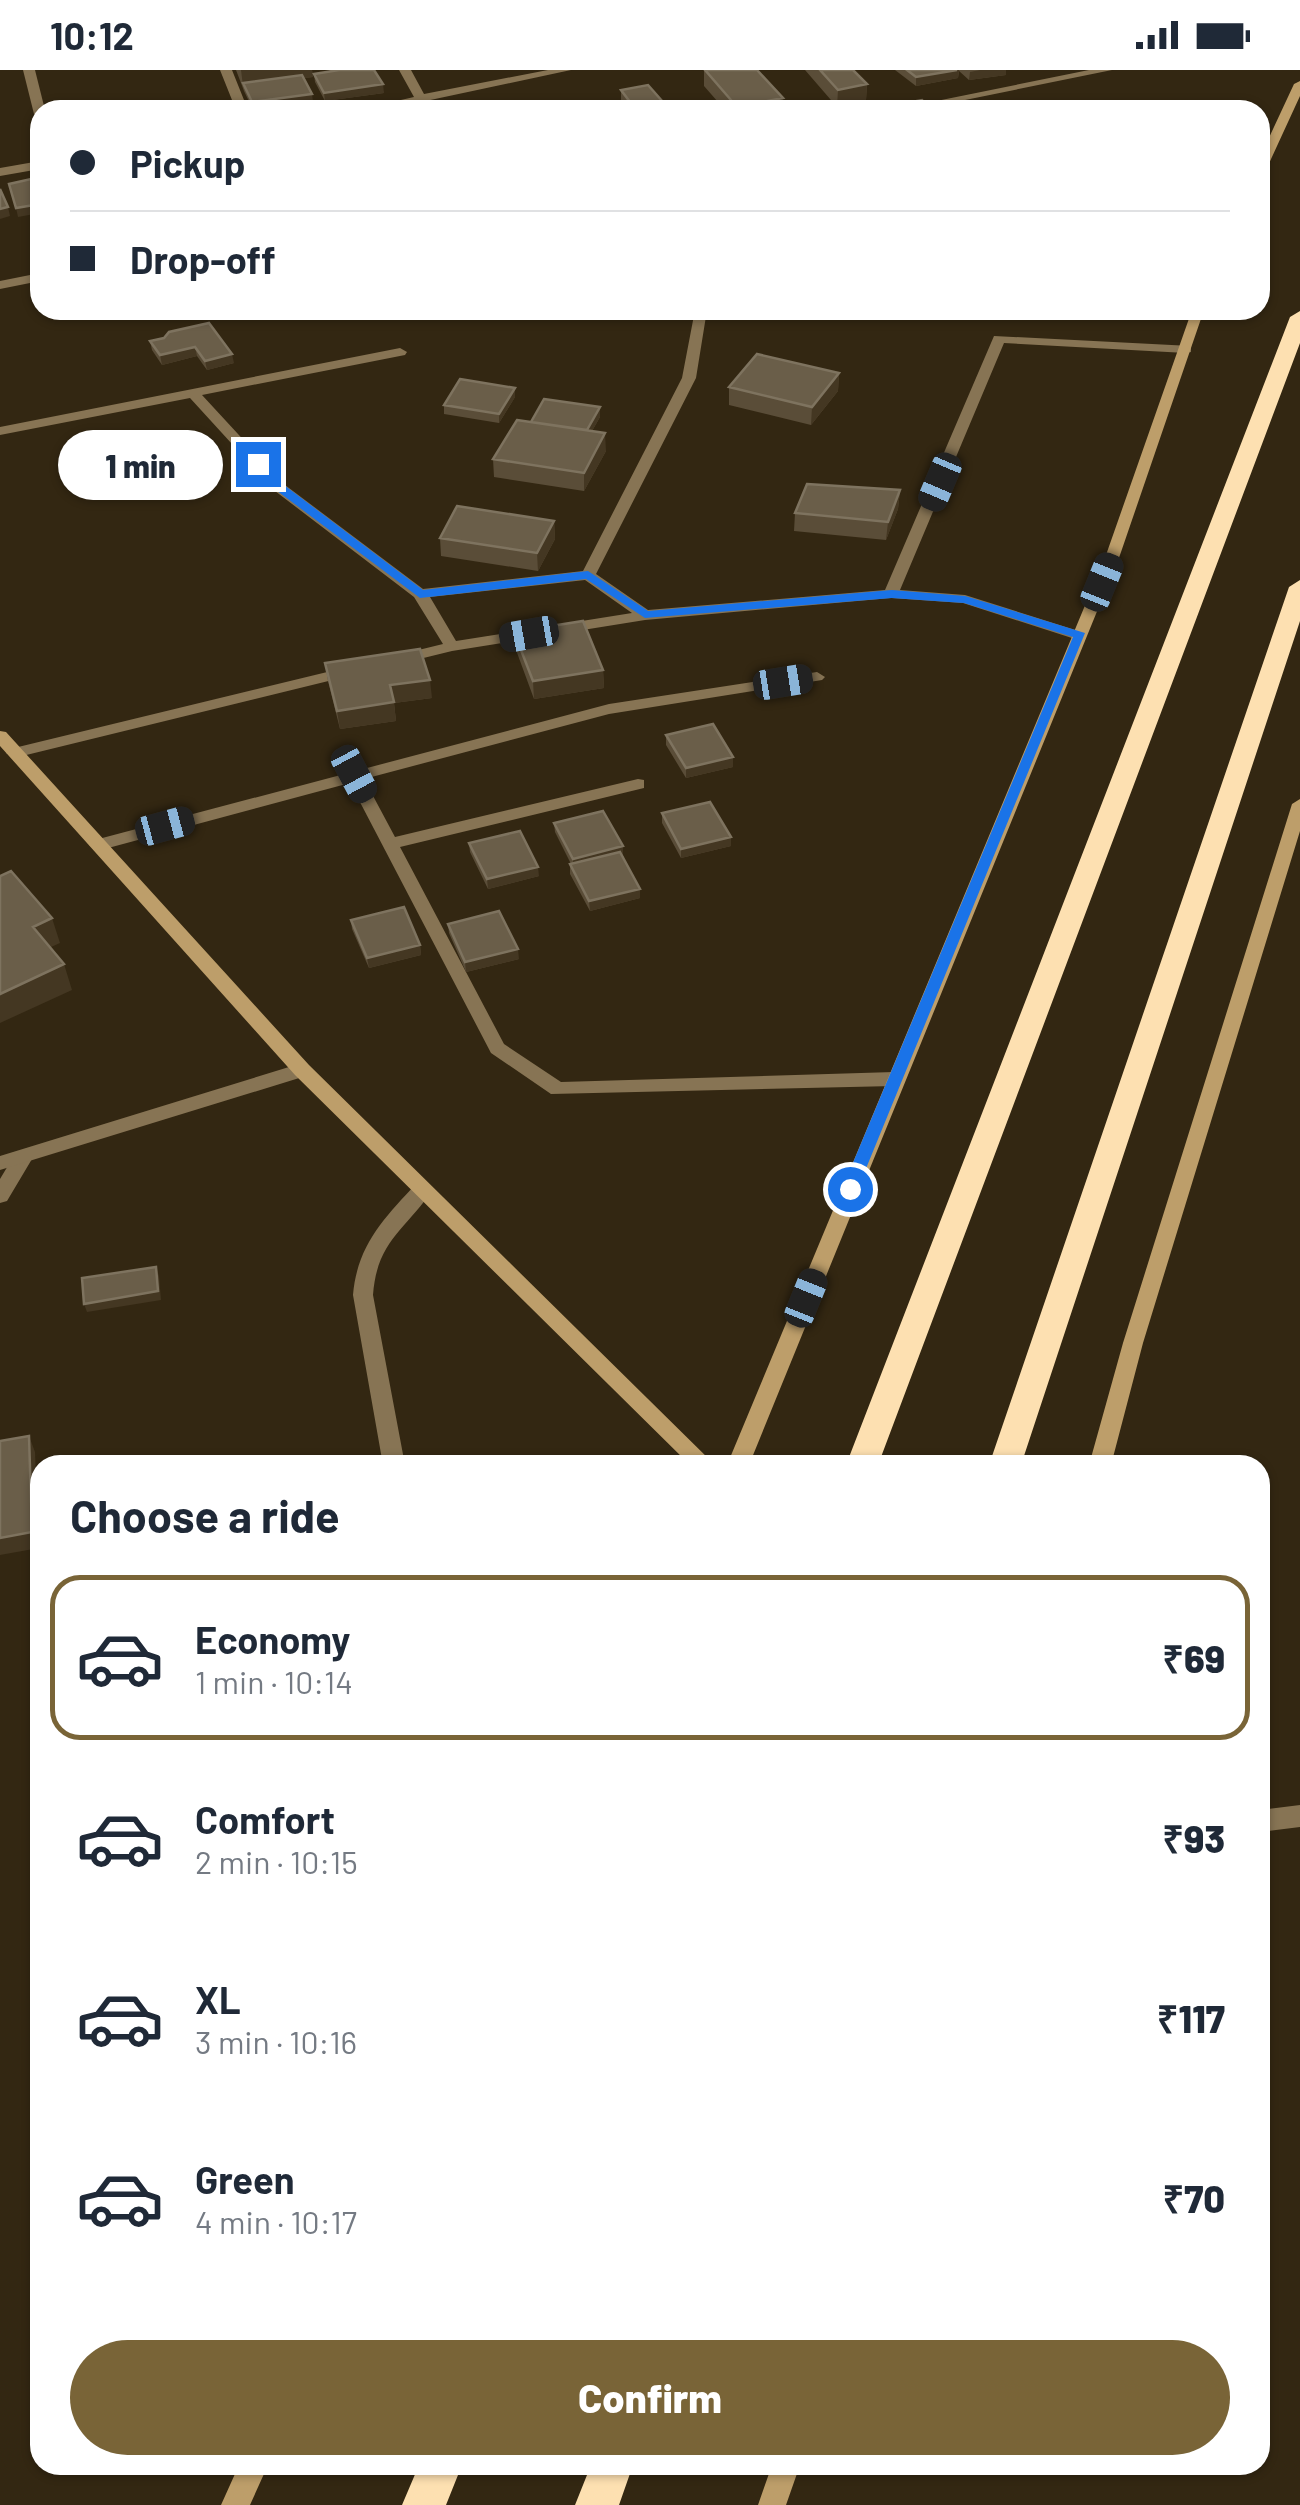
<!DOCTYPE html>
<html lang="en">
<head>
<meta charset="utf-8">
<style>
  body { margin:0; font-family:Barlow,sans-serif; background:#f6f6f7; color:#1f2937; height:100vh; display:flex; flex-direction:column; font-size:38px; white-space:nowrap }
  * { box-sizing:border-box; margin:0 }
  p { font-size:32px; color:#747a83 }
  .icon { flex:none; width:55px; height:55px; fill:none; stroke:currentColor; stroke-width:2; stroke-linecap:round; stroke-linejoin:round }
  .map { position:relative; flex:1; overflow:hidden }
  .drawer { position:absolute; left:30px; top:1385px; width:1240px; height:1020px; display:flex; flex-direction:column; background:#fff; border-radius:30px; box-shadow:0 2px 8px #0004 }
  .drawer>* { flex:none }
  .top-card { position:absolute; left:30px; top:30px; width:1240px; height:220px; border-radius:30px; box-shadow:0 2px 8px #0004; display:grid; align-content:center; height:220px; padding:0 40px; background:#fff }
  .end { position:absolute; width:45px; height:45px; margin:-22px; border:12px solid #1a73e8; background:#fff; box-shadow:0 0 0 5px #fff }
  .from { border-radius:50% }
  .bubble { position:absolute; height:70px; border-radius:35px; background:#fff; box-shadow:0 2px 8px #0004; font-size:32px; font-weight:800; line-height:70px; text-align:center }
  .car { position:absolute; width:30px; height:60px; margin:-30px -15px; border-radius:12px; box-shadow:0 0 8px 2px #0007; background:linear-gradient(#222 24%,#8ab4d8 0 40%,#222 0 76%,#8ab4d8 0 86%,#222 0) }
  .top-card b { display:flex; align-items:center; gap:35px; height:95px; font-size:38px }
  .top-card b+b { border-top:2px solid #e0e1e3 }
  .top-card i { width:25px; height:25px; background:#1f2937 }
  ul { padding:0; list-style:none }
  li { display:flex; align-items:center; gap:30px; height:165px; margin:0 20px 15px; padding:0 20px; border:5px solid transparent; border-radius:30px }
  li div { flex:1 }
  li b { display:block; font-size:38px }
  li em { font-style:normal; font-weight:800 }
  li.selected { border-color:#796437 }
  li>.icon { width:90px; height:90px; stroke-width:1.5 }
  h2 { padding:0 40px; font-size:45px; line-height:120px }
  .action { display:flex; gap:20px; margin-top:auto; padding:20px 40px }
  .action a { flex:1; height:115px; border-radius:60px; background:#796437; color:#fff; font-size:40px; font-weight:800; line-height:115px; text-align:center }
  .status { display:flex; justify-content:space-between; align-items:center; height:70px; padding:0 50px; background:#fff; direction:ltr }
  .status svg { height:28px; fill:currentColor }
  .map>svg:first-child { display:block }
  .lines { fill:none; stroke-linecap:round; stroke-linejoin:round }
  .lane { fill:#877454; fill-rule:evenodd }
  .street { fill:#877454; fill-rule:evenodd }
  .secondary { fill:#bd9e6a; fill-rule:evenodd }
  .highway { fill:#fde0b1; fill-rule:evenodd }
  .wall { fill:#5a4d38 }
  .shaded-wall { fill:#443722 }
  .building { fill:#6a5e49; stroke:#7e735f; stroke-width:2.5 }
  .route { fill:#1a73e8 }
</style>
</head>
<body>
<div class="status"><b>10:12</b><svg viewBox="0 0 49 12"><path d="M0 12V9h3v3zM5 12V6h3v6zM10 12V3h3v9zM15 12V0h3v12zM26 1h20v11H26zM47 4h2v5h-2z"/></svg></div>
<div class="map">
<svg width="1300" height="2435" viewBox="0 0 1300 2435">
  <rect width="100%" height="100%" fill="#332712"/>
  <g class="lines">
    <path class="lane" d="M 22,1082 L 32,1089 L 7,1131 L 0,1133 L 0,1109 L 15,1084 Z
      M 423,1112 L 433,1119 C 406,1160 377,1170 373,1225 L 405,1395 L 383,1395 L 353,1225 C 357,1176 384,1148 416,1114 Z"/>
    <path class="street" d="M 23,0 L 35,0 L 45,40 L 40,40 L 40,47 L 34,44 Z
      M 220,0 L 232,0 L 248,40 L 236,40 Z
      M 399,0 L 411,0 L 424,24 L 548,0 L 571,0 L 421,32 L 380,40 L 357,40 L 414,27 Z
      M 1089,0 L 1112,0 L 916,40 L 892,40 Z
      M 40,91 L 40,99 L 0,106 L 0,98 Z
      M 40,203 L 40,211 L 0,219 L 0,211 Z
      M 695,240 L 707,240 L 696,308 L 596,504 L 648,540 L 885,520 L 994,266 L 1191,276 L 1191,282 L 1186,283 L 1004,273 L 900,520 L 965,525 L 1085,563 L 1085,569 L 1075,569 L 963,533 L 891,528 L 645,550 L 452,581 L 399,594 L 394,592 L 394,586 L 443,574 L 414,527 L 275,421 L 190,328 L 0,365 L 0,357 L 400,278 L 407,282 L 405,285 L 202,325 L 285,415 L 423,519 L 583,501 L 682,308 ZM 585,510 L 632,543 L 456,571 L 430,527 Z
      M 352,596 L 360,601 L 357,604 L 14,688 L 6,683 L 14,678 Z
      M 817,602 L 825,607 L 822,610 L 609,644 L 364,709 L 395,767 L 638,709 L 644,710 L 644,718 L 400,777 L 504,974 L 561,1012 L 894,1002 L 903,1009 L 894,1016 L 551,1024 L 491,983 L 350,713 L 97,781 L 89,775 L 91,771 L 609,634 Z
      M 302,993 L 311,1000 L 309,1005 L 0,1100 L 0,1086 Z
      M 1300,1735 L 1300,1757 L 1260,1762 L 1260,1740 Z"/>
    <path class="secondary" d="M 1300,11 L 1300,26 L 1266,100 L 1260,104 L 1260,87 L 1294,14 Z
      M 1192,240 L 1204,240 L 1120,485 L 749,1395 L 727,1395 L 1106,485 Z
      M 0,661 L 6,662 L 309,995 L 715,1395 L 690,1395 L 295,1005 L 0,676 Z
      M 1300,729 L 1300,761 L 1143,1273 L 1111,1395 L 1089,1395 L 1123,1273 L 1292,734 Z
      M 239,2395 L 268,2395 L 250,2435 L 221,2435 Z
      M 772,2395 L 800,2395 L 786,2435 L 758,2435 Z"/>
    <path class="highway" d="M 1300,241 L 1300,273 L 878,1395 L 846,1395 L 1290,247 Z
      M 1300,510 L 1300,551 L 1021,1395 L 989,1395 L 1289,517 Z
      M 419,2395 L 462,2395 L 446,2435 L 402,2435 Z
      M 591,2395 L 633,2395 L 619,2435 L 575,2435 Z"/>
  </g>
  <path class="wall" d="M 236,0 L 312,0 L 313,7 L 304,8 L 313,32 L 253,40 L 244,21 Z
    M 329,0 L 374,0 L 384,23 L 325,31 L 315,12 L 314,4 L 330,1 Z
    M 704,0 L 783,28 L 783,40 L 725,40 L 704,16 Z
    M 805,0 L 853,0 L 867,14 L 866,30 L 837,37 Z
    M 895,0 L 1006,0 L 1006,5 L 969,10 L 959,1 L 958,8 L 916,16 Z
    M 621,20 L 670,40 L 623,40 L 621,37 Z
    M 169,262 L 234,293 L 207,300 L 197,286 L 162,295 L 152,280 L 150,271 L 164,268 Z
    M 839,303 L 838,321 L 811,355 L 729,335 L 729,317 Z
    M 515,327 L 499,353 L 444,344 L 444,335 Z
    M 600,337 L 600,347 L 592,361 L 606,381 L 584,421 L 494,407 L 493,389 L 531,352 Z
    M 900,420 L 898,439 L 886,470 L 794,461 L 795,443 Z
    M 554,451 L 555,469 L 538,501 L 441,486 L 440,468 Z
    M 514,562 L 603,600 L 604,618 L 534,629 L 516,580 Z
    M 325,593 L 432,628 L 394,633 L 396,651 L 340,659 L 328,611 Z
    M 666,665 L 733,687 L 733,697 L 686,708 L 666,675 Z
    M 662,743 L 731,776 L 681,788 L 662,753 Z
    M 554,753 L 623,786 L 640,828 L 590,841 L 570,804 L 570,794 L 571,794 L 555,762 Z
    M 469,773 L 539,806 L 488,819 L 470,782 Z
    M 351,850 L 420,875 L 421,885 L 369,898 L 352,859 Z
    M 448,854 L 519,889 L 466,902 L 449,863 Z"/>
  <path class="shaded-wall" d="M 241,0 L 312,0 L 313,7 L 243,16 Z
    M 959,0 L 958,8 L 916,16 L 916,7 Z
    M 980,0 L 1006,0 L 1006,5 L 969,10 L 970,2 Z
    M 383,14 L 384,23 L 325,31 L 324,23 Z
    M 867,14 L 866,30 L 837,37 L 838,20 Z
    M 312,24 L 313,32 L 253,40 L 252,32 Z
    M 783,28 L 783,40 L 737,40 L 737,37 Z
    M 40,134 L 40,143 L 18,147 L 16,138 Z
    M 8,137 L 10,146 L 0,149 L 0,139 Z
    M 195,277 L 197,286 L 162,295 L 160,285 Z
    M 232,284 L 234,293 L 207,300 L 205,291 Z
    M 839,303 L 838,321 L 811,355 L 812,337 Z
    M 515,318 L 515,327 L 499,353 L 499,344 Z
    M 600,337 L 600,347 L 585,373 L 585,363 Z
    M 605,363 L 606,381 L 584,421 L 584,403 Z
    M 900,420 L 898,439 L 886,470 L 888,452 Z
    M 554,451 L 555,469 L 538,501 L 537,483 Z
    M 603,600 L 604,618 L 534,629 L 533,611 Z
    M 430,610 L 432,628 L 394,633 L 396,651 L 340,659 L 337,641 L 390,615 Z
    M 733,687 L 733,697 L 686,708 L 686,698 Z
    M 731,767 L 731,776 L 681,788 L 681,779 Z
    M 623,776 L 623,786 L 573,798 L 573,789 Z
    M 538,797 L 539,806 L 488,819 L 487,809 Z
    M 640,819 L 640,828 L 590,841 L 589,831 Z
    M 52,848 L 60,873 L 40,882 L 33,857 Z
    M 420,875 L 421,885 L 369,898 L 367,888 Z
    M 518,879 L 519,889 L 466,902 L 465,892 Z
    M 64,894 L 72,920 L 0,953 L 0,924 Z
    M 156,1197 L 159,1206 L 161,1230 L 87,1242 L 84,1234 Z
    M 29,1366 L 35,1382 L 39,1478 L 0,1485 L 0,1468 Z"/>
  <path class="building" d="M 339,0 L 374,0 L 383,14 L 324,23 L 314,4 Z
    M 705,0 L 757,0 L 783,28 L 737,37 Z
    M 820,0 L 853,0 L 867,14 L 838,20 Z
    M 907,0 L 957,0 L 916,7 Z
    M 302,5 L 312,24 L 252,32 L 243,13 Z
    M 648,15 L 670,40 L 636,40 L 621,20 Z
    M 922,30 L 931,40 L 894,40 L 889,36 Z
    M 40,107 L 40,134 L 16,138 L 9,114 Z
    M 0,119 L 8,137 L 0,139 Z
    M 209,253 L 232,284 L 205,291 L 195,277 L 160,285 L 150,271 L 164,268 L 169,262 Z
    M 757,284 L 839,303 L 812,337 L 729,317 Z
    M 460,309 L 515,318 L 499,344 L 444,335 Z
    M 544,329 L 600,337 L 587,360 L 531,352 Z
    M 517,350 L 605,363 L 584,403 L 493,389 Z
    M 807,414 L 900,420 L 888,452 L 795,443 Z
    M 457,436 L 554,451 L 537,483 L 440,468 Z
    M 583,551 L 603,600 L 533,611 L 514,562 Z
    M 420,579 L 430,610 L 390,615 L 394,632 L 337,641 L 325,593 Z
    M 713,654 L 733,687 L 686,698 L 666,665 Z
    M 710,732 L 731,767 L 681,779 L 662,743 Z
    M 603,741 L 623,776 L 573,789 L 554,753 Z
    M 520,761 L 538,797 L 487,809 L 469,773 Z
    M 620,782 L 640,819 L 589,831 L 570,794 Z
    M 11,801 L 52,848 L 33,857 L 64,894 L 0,924 L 0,806 Z
    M 404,837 L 420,875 L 367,888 L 351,850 Z
    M 499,841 L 518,879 L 465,892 L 448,854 Z
    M 156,1197 L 158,1221 L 84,1234 L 82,1208 Z
    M 29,1366 L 32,1462 L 0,1468 L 0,1371 Z"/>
  <path class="route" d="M 254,391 L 262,391 L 284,415 L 423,520 L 588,501 L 648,541 L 892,520 L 965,526 L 1085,563 L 856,1123 L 845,1123 L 842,1119 L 1073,567 L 964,533 L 892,528 L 645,548 L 586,509 L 420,528 L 276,420 Z"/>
</svg>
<i class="end from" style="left:850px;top:1119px"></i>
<i class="end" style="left:258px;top:394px"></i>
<div class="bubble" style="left:58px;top:360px;width:165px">1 min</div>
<i class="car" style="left:940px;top:412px;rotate:203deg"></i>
<i class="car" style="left:1102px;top:512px;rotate:22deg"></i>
<i class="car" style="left:529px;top:564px;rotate:260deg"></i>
<i class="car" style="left:783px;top:612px;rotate:81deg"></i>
<i class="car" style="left:354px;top:704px;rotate:152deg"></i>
<i class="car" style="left:165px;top:756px;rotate:75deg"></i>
<i class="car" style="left:806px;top:1228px;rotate:22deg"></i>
<div class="top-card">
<b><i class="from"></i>Pickup</b>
<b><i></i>Drop-off</b>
</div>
<section class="drawer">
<h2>Choose a ride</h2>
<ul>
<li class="selected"><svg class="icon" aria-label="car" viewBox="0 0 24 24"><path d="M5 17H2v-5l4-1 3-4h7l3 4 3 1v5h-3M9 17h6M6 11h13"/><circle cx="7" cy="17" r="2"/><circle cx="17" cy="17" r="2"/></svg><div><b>Economy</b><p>1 min · 10:14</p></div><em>₹69</em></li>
<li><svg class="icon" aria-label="car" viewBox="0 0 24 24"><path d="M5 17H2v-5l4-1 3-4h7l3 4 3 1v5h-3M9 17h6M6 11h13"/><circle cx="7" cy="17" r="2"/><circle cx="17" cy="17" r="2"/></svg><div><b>Comfort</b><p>2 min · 10:15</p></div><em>₹93</em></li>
<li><svg class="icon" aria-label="car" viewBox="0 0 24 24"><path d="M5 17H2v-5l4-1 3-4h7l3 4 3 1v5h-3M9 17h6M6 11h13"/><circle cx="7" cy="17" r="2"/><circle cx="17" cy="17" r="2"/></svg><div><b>XL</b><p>3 min · 10:16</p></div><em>₹117</em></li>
<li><svg class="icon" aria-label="car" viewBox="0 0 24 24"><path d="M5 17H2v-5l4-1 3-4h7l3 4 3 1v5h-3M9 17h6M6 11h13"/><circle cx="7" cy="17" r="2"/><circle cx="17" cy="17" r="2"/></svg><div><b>Green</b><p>4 min · 10:17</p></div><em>₹70</em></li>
</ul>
<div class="action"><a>Confirm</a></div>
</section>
</div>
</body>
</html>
